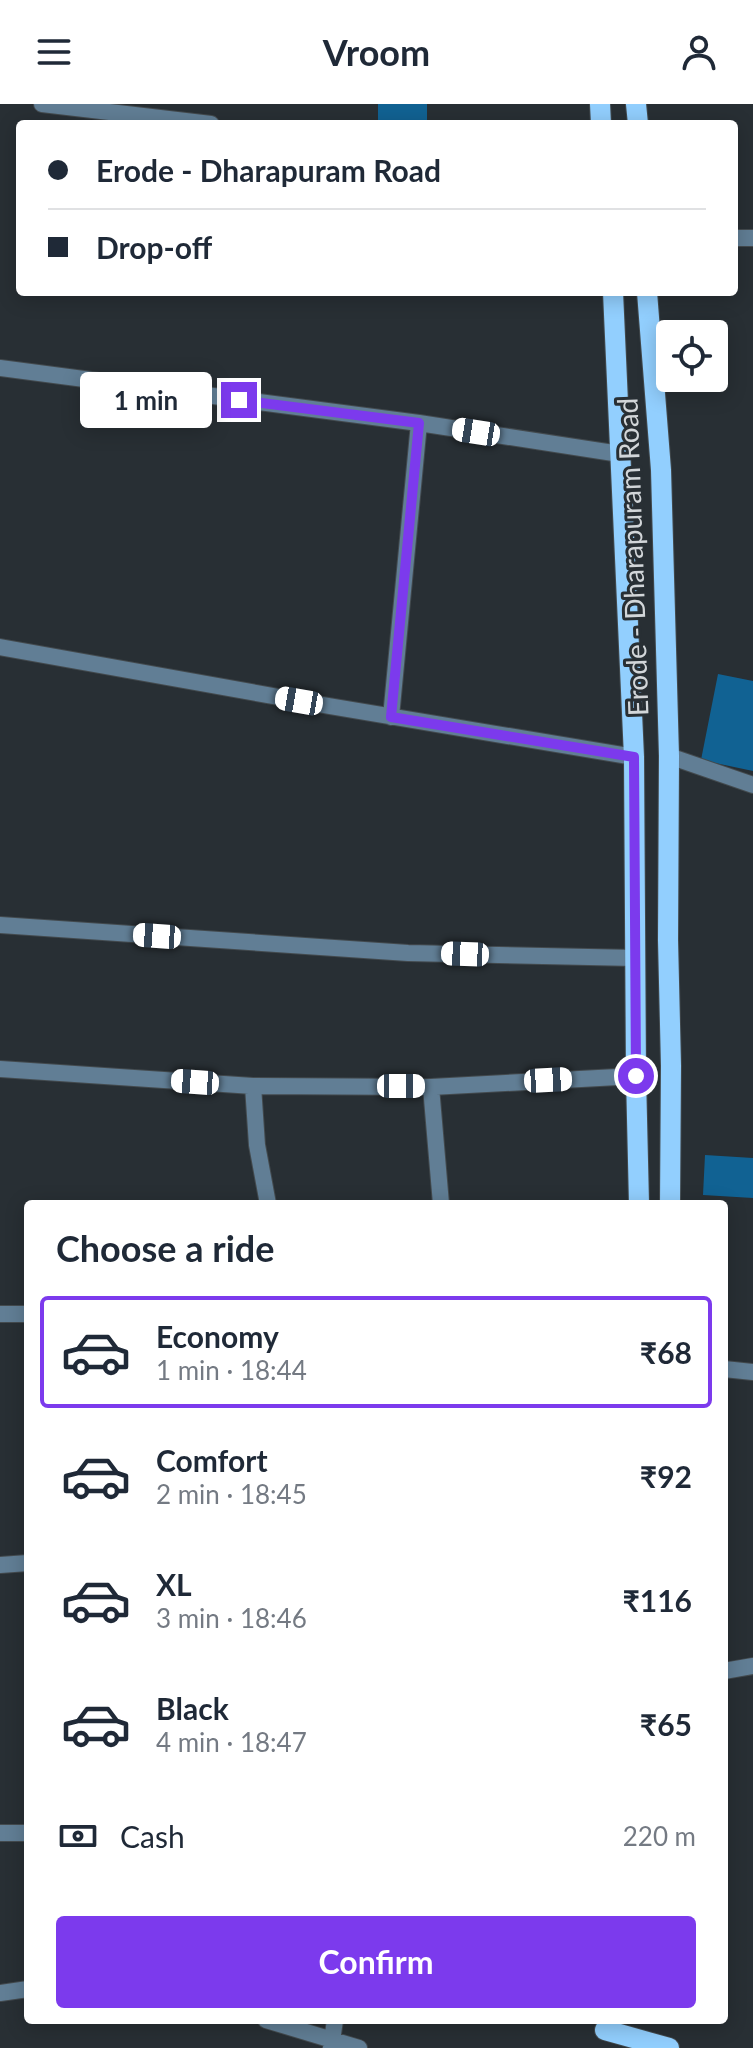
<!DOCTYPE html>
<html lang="en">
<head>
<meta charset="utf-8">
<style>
  body { margin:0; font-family:Lato,sans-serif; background:#f6f6f7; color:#1f2937; height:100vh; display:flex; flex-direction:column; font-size:30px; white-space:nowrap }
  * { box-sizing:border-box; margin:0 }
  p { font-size:26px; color:#747a83 }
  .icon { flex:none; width:44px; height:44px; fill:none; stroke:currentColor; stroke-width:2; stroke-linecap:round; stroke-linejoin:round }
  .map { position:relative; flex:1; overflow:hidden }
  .panel { position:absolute; left:24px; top:1096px; width:704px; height:824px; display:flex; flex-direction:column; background:#fff; border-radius:8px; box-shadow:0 4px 20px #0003 }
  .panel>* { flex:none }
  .hud { position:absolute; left:16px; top:16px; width:722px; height:176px; border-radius:8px; box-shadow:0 4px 20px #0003; display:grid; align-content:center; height:176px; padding:0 32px; background:#fff }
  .tools { position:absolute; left:656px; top:216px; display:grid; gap:16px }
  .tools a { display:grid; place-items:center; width:72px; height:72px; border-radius:8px; background:#fff; box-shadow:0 4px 20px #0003; font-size:40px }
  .end { position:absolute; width:36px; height:36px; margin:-18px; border:10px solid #7c3aed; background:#fff; box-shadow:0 0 0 4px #fff }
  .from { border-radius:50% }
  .bubble { position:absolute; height:56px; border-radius:8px; background:#fff; box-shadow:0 4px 20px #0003; font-size:26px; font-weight:700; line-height:56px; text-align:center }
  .car { position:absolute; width:24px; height:48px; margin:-24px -12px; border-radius:10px; box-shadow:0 0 6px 2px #0007; background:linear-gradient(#fff 24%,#345 0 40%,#fff 0 76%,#345 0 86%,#fff 0) }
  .hud b { display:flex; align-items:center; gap:28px; height:76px; font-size:30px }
  .hud b+b { border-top:2px solid #e0e1e3 }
  .hud i { width:20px; height:20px; background:#1f2937 }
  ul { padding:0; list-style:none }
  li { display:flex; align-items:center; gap:24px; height:112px; margin:0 16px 12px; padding:0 16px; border:4px solid transparent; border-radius:8px }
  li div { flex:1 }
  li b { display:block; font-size:30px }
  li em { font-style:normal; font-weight:700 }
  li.on { border-color:#7c3aed }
  li>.icon { width:72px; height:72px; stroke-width:1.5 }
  h2 { padding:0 32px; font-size:36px; line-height:96px }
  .pay { display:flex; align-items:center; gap:20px; height:88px; padding:0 32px; font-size:30px }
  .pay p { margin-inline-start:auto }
  .primary-button { display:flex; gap:16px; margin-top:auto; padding:16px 32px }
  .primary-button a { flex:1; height:92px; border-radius:8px; background:#7c3aed; color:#fff; font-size:32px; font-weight:700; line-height:92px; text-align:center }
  header { display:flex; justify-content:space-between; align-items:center; height:104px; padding:0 32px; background:#fff; font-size:36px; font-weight:700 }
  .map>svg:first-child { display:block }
  .building { fill:#116293 }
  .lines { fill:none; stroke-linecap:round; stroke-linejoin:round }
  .minor-casing { stroke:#434a4e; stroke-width:18 }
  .primary-casing { stroke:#434a4e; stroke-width:22 }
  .minor { stroke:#617e95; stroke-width:16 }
  .primary { stroke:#92cffe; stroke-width:20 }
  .route { stroke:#7c3aed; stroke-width:10 }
  .labels { text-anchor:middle; stroke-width:6; stroke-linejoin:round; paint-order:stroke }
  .street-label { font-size:28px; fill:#d2d6d9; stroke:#282f34 }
</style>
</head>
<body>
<header><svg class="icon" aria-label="menu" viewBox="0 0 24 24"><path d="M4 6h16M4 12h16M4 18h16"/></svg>Vroom<svg class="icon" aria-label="person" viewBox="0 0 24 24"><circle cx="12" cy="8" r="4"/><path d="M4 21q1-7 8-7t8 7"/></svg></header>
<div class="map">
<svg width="753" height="1944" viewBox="0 0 753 1944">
  <rect width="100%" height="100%" fill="#282f34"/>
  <path class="building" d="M 378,0 L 427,0 L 427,20 L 378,20 Z
    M 718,570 L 753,577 L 753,667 L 701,656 Z
    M 705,1051 L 753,1054 L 753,1094 L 703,1091 Z"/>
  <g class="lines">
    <g class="minor-casing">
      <path id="minor" d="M 42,0 L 211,20
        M 734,134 L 753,134
        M 0,264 L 419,319 L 620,350
        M 0,543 L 329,602 L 634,653
        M 391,613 L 419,319
        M 669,652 L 753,681
        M 0,821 L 408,849 L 635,854
        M 0,965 L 253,982 L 431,983 L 636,972
        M 253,982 L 257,1041 L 268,1100
        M 431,983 L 441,1100
        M 0,1210 L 28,1210
        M 724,1265 L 753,1268
        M 0,1461 L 28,1459
        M 724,1567 L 753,1562
        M 0,1729 L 28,1729
        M 0,1889 L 28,1885
        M 266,1916 L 359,1944
        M 331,1944 L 335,1916"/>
    </g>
    <g class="primary-casing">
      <path id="primary" d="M 600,0 L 601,20
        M 636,0 L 638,20
        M 613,188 L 634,653 L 636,972 L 639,1100
        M 647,188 L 661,366 L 669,652 L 668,836 L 671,962 L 670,1100
        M 605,1926 L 669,1944"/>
    </g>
    <use href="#minor" class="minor"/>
    <use href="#primary" class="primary"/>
  </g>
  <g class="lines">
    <path class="route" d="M 239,296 L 419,319 L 391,613 L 634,653 L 636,972"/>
  </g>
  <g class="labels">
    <g class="street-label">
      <text transform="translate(633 453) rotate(-92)" y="10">Erode - Dharapuram Road</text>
    </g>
  </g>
</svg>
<div class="tools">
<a><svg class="icon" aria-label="locate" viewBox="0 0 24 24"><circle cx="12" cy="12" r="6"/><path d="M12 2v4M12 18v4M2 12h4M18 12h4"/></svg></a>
</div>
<i class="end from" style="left:636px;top:972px"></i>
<i class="end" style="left:239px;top:296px"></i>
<div class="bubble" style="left:80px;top:268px;width:132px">1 min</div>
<i class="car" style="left:476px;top:328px;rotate:279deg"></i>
<i class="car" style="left:299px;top:597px;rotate:280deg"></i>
<i class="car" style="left:157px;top:832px;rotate:274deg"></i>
<i class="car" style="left:465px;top:850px;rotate:272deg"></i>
<i class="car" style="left:548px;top:976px;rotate:87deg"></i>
<i class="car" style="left:195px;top:978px;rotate:274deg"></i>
<i class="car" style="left:401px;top:982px;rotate:90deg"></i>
<div class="hud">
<b><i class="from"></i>Erode - Dharapuram Road</b>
<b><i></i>Drop-off</b>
</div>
<section class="panel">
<h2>Choose a ride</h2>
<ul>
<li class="on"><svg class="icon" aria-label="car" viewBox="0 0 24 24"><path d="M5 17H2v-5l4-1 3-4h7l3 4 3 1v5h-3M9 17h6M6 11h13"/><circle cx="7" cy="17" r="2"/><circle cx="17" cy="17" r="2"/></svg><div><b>Economy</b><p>1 min · 18:44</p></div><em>₹68</em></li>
<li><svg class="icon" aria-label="car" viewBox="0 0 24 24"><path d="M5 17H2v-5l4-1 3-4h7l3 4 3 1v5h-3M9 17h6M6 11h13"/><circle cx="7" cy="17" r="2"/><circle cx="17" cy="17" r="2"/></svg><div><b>Comfort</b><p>2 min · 18:45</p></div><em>₹92</em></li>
<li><svg class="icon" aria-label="car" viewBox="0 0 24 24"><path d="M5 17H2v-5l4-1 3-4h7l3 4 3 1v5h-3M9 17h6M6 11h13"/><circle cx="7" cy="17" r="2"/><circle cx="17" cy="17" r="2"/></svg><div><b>XL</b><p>3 min · 18:46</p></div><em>₹116</em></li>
<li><svg class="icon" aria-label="car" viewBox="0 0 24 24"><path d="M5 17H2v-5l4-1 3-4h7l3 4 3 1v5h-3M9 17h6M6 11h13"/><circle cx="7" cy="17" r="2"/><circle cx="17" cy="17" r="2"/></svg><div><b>Black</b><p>4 min · 18:47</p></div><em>₹65</em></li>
</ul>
<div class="pay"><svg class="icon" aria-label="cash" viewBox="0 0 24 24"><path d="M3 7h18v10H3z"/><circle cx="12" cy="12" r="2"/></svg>Cash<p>220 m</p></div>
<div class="primary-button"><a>Confirm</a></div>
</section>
</div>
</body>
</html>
